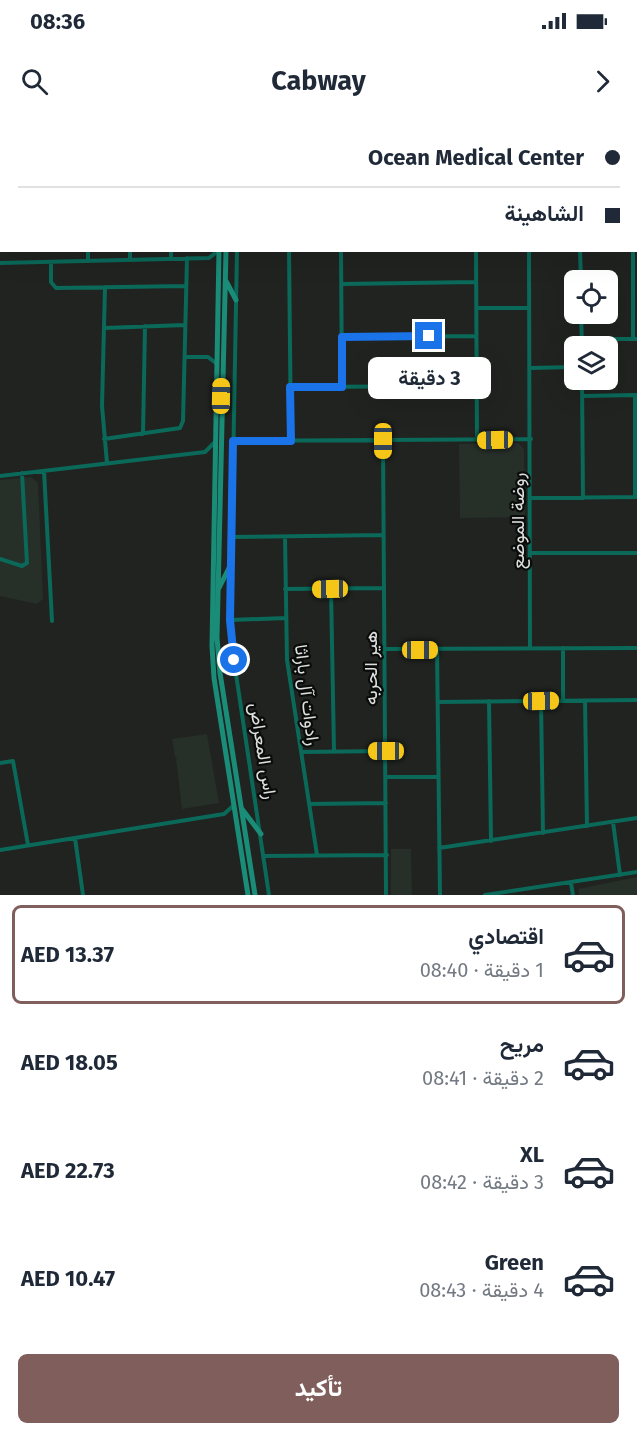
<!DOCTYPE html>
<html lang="ar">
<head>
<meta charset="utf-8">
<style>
  body { margin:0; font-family:"Fira Sans",Vazirmatn,sans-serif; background:#f2f2f3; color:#1f2937; direction:rtl; height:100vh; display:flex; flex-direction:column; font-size:22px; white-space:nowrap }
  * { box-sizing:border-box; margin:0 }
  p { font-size:20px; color:#747a83 }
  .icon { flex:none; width:33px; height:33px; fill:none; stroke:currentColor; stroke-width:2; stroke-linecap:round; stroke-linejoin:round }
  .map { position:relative; height:775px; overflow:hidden; direction:ltr }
  .panel { display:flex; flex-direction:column; background:#fff; flex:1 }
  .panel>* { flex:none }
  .hud { position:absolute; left:0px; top:0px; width:638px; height:132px; box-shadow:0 6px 24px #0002; direction:rtl; display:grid; align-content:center; height:132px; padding:0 18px; background:#fff }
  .buttons { position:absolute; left:564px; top:150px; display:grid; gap:12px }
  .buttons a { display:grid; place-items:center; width:54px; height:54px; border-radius:9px; background:#fff; box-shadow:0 6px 24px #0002; font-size:30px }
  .end { position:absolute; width:27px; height:27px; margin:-14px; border:8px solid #1a73e8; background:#fff; box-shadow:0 0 0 3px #fff }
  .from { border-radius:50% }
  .bubble { position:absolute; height:42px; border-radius:9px; background:#fff; box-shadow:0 6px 24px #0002; font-size:20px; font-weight:700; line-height:42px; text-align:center; direction:rtl }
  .car { position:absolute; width:18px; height:36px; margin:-18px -9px; border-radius:8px; box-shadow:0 0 4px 2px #0007; background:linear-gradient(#f5c518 24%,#345 0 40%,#f5c518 0 76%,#345 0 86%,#f5c518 0) }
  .hud b { display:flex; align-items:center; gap:21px; height:57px; font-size:22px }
  .hud b+b { border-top:2px solid #e0e1e3 }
  .hud i { width:15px; height:15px; background:#1f2937 }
  ul { padding:10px 0 0; list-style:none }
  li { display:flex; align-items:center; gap:18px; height:99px; margin:0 12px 9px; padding:0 6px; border:3px solid transparent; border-radius:9px }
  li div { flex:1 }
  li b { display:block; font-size:22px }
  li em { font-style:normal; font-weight:700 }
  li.selected { border-color:#7f5e5b }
  li>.icon { width:54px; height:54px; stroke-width:1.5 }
  .button { display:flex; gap:12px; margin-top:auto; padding:12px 18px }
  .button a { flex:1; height:69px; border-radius:9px; background:#7f5e5b; color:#fff; font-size:24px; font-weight:700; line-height:69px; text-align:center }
  .status { display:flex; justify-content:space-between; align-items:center; height:42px; padding:0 30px; background:#fff; direction:ltr }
  .status svg { height:16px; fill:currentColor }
  header { display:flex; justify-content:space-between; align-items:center; height:78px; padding:0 18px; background:#fff; font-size:27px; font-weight:700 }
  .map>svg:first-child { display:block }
  .built { fill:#272f29 }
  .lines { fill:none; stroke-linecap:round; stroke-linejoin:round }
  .street { stroke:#0a6959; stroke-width:4 }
  .secondary { stroke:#198d78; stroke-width:5 }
  .route { stroke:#1a73e8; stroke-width:8 }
  .labels { text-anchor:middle; stroke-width:4.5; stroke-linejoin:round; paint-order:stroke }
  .street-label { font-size:18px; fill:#dee0de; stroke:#0a0c0b }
</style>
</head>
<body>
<div class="status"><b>08:36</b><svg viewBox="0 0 49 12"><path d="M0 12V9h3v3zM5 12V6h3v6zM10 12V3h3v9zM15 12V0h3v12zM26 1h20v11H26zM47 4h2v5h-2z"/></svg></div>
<header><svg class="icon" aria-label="forward" viewBox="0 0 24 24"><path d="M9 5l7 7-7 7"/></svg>Cabway<svg class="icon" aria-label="search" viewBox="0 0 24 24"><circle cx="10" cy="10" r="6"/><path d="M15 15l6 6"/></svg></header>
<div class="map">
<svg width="637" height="775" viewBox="0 0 637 775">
  <rect width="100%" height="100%" fill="#202320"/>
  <path class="built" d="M 518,323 L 524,329 L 525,397 L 460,398 L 459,324 Z
    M 31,357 L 38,363 L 43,479 L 37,484 L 0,476 L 0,360 Z
    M 207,614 L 219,683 L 182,689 L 176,639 L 178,638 L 175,637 L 172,619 Z
    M 391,729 L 411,729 L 412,775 L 391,775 Z
    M 637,757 L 637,775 L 579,775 L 578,769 Z"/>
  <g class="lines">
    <path class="street" d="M 514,0 L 514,2
      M 17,2 L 17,0
      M 133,2 L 133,0
      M 175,2 L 175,0
      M 217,2 L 217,0
      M 304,2 L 304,0
      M 0,23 L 2,23
      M 636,57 L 637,57
      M 0,65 L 2,65
      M 0,91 L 2,91
      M 636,114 L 637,114
      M 88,130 L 88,141
      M 237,130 L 230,514 L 269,775
      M 289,130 L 291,321
      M 341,130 L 342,267
      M 476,130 L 477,320
      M 529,130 L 530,528
      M 580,130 L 581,160
      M 633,130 L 633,219
      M 171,139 L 171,130
      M 130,140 L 130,130
      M 51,142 L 51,162 L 56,168 L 186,166
      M 0,143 L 209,138 L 218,131
      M 342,164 L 476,162
      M 105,167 L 102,286 L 107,343
      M 476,188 L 529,188
      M 581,194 L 582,226
      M 105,208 L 185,205
      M 342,217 L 476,216
      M 582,219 L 637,219
      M 185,237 L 208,237 L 217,244
      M 530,248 L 574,247
      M 582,260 L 583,378
      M 290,267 L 476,266
      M 635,275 L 635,377
      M 582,276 L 636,275
      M 143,314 L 145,206
      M 104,319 L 180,308 L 183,301 L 187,138
      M 233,321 L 531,319
      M 383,321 L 386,775
      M 44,351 L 52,501
      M 0,356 L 205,332 L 214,323
      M 531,378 L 637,377
      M 231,417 L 383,415
      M 285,417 L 287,540 L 317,735
      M 531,433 L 637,433
      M 0,439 L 22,446 L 27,443 L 22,353
      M 285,469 L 384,468
      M 331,469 L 334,631
      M 230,500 L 286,498
      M 563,528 L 563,581
      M 385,529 L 637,528
      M 437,529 L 440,775
      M 489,581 L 491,721
      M 541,581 L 543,713
      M 585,581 L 587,706
      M 438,582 L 637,580
      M 301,632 L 386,631
      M 0,643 L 13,641 L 28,725
      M 386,657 L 438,657
      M 309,684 L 386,683
      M 613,702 L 620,755
      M 75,718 L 83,775
      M 439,728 L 637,698
      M 0,730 L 224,694 L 233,686
      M 264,736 L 387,735
      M 571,763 L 573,775
      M 485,775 L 637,752"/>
    <path class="secondary" d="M 227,2 L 227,0
      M 232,2 L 233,0
      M 636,44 L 637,44
      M 219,130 L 212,526 L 214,558 L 248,775
      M 226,130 L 217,518 L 220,553 L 255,775
      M 226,161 L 236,180
      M 219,468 L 230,446
      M 242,689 L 261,714"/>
  </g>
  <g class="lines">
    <path class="route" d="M 234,540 L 230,500 L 233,321 L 291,321 L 290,267 L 342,267 L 342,217 L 429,216"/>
  </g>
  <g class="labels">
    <g class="street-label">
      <text transform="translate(518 401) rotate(-90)" y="6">روضة الموضع</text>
      <text transform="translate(371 548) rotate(-90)" y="6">هير الحربه</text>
      <text transform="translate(307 575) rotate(83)" y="6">رادوات آل باراثا</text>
      <text transform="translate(263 631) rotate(81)" y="6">راس المعراض</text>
    </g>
  </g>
</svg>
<div class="buttons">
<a><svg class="icon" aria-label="locate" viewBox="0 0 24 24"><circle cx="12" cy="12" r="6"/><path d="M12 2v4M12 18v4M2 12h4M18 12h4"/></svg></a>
<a><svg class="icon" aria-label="layers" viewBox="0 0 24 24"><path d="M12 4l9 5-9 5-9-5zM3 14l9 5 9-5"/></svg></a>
</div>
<i class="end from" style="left:234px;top:540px"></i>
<i class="end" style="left:429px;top:216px"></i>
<div class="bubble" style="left:368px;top:237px;width:123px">3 دقيقة</div>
<i class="car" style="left:221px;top:276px;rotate:1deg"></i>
<i class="car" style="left:495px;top:320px;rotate:269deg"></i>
<i class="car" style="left:383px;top:321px;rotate:180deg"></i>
<i class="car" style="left:330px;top:469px;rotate:269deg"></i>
<i class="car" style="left:420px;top:530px;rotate:90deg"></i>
<i class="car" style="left:541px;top:581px;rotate:89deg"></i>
<i class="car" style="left:386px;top:631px;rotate:270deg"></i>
<div class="hud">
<b><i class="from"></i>Ocean Medical Center</b>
<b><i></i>الشاهينة</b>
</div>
</div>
<section class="panel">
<ul>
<li class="selected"><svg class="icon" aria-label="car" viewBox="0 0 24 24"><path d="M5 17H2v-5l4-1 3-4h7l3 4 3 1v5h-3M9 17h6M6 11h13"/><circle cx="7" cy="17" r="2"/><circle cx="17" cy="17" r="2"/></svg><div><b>اقتصادي</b><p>1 دقيقة · 08:40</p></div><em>AED 13.37</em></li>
<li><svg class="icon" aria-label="car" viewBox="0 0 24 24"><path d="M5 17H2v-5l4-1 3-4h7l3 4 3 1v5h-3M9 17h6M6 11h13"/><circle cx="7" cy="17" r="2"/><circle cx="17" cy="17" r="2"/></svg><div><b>مريح</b><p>2 دقيقة · 08:41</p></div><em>AED 18.05</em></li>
<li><svg class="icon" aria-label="car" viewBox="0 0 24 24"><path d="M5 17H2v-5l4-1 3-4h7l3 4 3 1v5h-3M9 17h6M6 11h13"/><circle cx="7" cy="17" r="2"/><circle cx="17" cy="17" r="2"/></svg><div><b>XL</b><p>3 دقيقة · 08:42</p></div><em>AED 22.73</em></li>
<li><svg class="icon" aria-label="car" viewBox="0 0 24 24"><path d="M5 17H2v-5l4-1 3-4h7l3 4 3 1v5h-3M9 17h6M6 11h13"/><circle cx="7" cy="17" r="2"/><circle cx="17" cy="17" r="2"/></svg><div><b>Green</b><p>4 دقيقة · 08:43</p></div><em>AED 10.47</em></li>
</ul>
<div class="button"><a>تأكيد</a></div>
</section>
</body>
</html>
